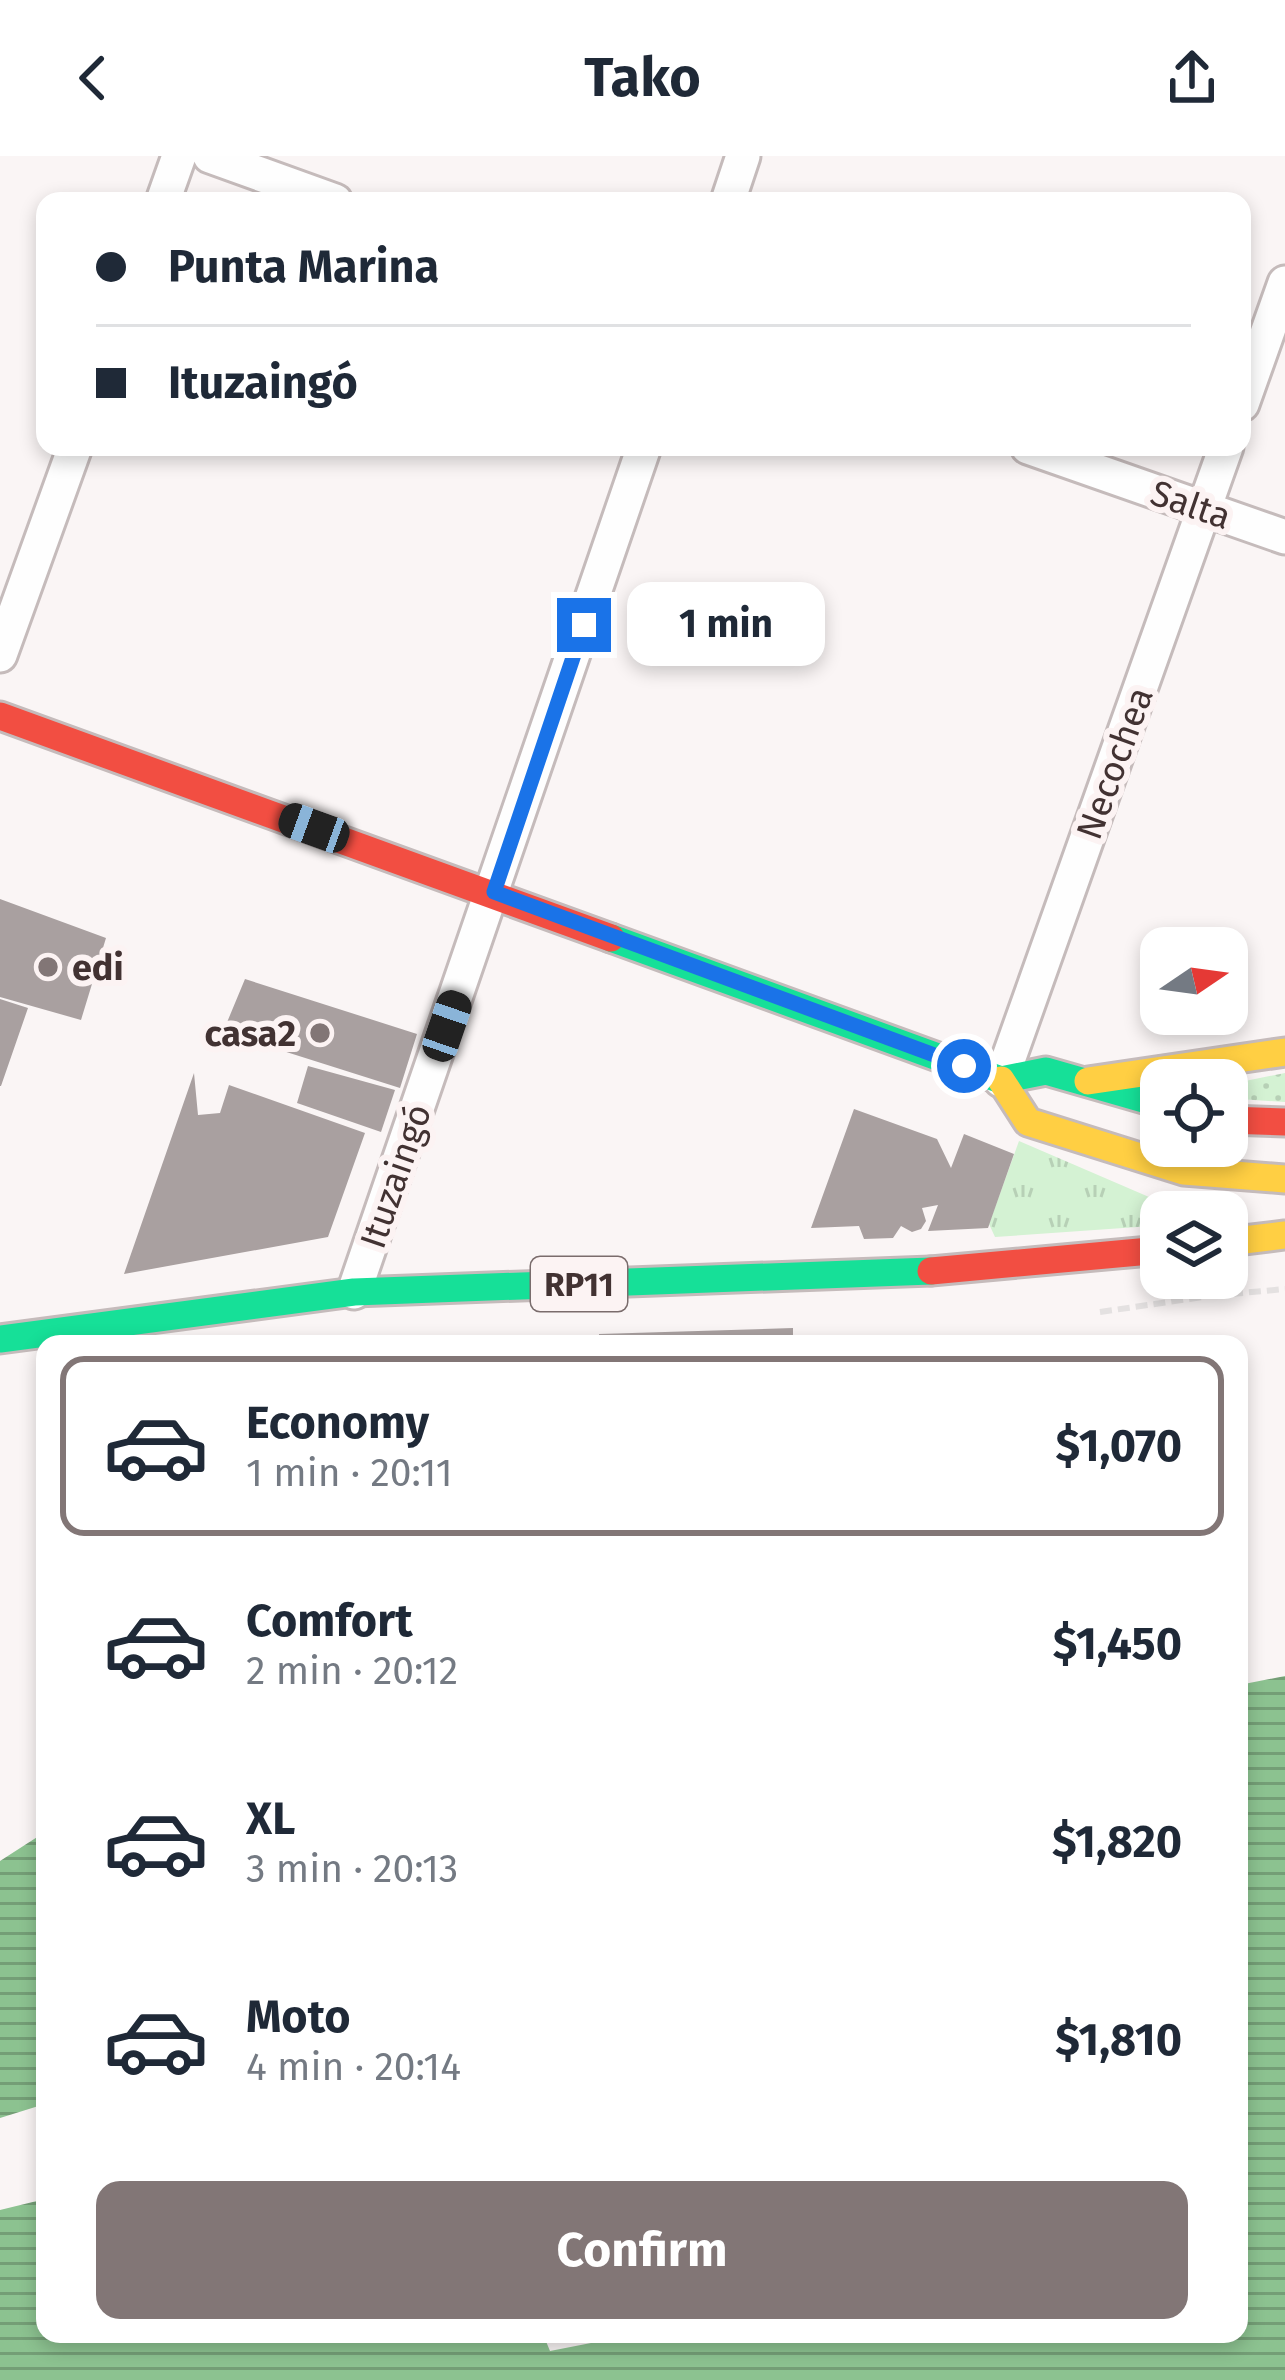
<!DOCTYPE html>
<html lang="en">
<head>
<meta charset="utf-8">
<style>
  body { margin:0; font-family:"Fira Sans",sans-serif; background:#f2f2f3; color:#1f2937; height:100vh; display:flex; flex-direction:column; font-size:45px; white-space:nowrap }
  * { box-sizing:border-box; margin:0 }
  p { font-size:39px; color:#747a83 }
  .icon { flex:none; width:66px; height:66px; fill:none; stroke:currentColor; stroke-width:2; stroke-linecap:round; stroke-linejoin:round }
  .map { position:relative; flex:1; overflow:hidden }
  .sheet { position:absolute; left:36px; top:1179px; width:1212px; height:1008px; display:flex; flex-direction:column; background:#fff; border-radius:24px; box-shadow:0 6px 18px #0003 }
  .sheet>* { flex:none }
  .guide { position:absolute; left:36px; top:36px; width:1215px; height:264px; border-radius:24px; box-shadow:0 6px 18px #0003; display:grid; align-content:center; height:264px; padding:0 60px; background:#fff }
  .needle { width:78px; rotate:77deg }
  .fabs { position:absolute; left:1140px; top:771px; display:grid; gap:24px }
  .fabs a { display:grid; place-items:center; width:108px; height:108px; border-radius:24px; background:#fff; box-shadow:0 6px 18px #0003; font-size:60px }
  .end { position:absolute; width:54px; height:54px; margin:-27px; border:15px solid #1a73e8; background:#fff; box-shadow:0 0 0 6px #fff }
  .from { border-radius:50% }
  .bubble { position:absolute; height:84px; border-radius:24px; background:#fff; box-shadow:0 6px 18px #0003; font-size:39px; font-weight:700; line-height:84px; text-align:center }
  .car { position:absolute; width:36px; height:72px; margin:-36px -18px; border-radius:15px; box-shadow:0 0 9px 3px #0007; background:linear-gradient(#222 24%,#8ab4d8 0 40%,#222 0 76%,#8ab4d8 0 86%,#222 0) }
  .guide b { display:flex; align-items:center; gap:42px; height:114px; font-size:45px }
  .guide b+b { border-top:3px solid #e0e1e3 }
  .guide i { width:30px; height:30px; background:#1f2937 }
  ul { padding:21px 0 0; list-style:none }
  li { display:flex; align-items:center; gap:36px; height:180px; margin:0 24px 18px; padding:0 36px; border:6px solid transparent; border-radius:24px }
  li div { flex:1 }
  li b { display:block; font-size:45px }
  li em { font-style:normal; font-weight:700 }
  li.current { border-color:#827676 }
  li>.icon { width:108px; height:108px; stroke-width:1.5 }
  .button { display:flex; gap:24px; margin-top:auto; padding:24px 60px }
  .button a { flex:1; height:138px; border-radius:24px; background:#827676; color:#fff; font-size:48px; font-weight:700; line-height:138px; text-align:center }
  header { display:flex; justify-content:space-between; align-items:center; height:156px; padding:0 60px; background:#fff; font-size:54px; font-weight:700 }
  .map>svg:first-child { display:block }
  .grass { fill:url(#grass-dots) }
  .park { fill:url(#park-tufts) }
  .water { fill:url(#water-rules) }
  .building { fill:#a9a0a0 }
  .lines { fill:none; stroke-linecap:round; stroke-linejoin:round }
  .street-casing { stroke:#c5bbbb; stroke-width:39 }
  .fast-casing { stroke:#c5bbbb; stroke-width:33 }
  .slow-casing { stroke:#c5bbbb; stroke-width:33 }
  .jam-casing { stroke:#c5bbbb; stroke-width:33 }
  .path { stroke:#e4e1e1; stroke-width:6; stroke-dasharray:12 6; stroke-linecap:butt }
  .street { stroke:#fefefe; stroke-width:33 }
  .fast { stroke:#16e098; stroke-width:27 }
  .slow { stroke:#ffcf43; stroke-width:27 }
  .jam { stroke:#f24e42; stroke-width:27 }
  .route { stroke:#1a73e8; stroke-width:15 }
  .poi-dot { fill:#827676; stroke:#fcf3f3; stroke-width:4.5 }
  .labels { text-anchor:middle; stroke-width:12; stroke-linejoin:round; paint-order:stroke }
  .shield { fill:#fcf3f3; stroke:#7a6c6c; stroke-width:3 }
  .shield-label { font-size:33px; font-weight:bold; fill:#423232 }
  .street-label { font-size:36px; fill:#423232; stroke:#fcf3f3 }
  .poi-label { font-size:36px; font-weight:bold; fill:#423232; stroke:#fcf3f3; text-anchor:start }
</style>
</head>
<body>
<header><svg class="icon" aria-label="back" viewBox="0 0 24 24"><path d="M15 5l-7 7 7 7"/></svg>Tako<svg class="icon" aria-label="share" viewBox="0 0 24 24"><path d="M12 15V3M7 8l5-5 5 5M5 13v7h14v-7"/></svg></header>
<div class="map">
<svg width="1285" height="2224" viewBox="0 0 1285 2224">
  <defs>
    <pattern id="grass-dots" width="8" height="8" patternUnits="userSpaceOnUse" patternTransform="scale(3)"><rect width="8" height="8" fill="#d4f2d3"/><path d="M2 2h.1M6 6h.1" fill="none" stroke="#b7d0b6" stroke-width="1.8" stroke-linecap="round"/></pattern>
    <pattern id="park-tufts" width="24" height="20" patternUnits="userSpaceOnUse" patternTransform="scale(3)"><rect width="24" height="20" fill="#d4f2d3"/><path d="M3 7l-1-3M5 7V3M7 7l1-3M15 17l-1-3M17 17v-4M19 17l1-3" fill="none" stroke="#b7d0b6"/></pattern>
    <pattern id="water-rules" width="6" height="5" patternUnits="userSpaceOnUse" patternTransform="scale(3)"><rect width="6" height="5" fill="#8cc290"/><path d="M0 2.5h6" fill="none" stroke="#749e76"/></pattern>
  </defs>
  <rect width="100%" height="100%" fill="#faf5f5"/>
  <path class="grass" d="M 1285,917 L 1285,946 L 1239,943 L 1240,926 Z"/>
  <path class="park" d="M 1019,985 L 1156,1044 L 1162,1049 L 1161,1064 L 1152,1070 L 995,1081 L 989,1068 Z"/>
  <path class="water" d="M 1285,1520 L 1285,2224 L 0,2224 L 0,2054 L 45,2043 L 45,2178 L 543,2178 L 550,2195 L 637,2178 L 1239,2178 L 1239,1529 Z
    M 45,1676 L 45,1948 L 0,1962 L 0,1705 Z"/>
  <path class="building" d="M 0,743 L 106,782 L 81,864 L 0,841 Z
    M 245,823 L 417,878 L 400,932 L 223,876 Z
    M 0,843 L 28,852 L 1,930 L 0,930 Z
    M 308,910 L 395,934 L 381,976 L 297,947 Z
    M 194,917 L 198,959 L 220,957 L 229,929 L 365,977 L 328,1081 L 124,1118 Z
    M 854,953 L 937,983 L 951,1012 L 964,978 L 1014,998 L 988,1072 L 928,1075 L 938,1049 L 922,1052 L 926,1065 L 921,1073 L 912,1076 L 901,1070 L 893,1082 L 864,1083 L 859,1070 L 811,1072 Z
    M 793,1172 L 793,1188 L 599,1188 L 599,1178 Z"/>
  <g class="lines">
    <g class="street-casing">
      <path id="street" d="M 210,0 L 335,45
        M 163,45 L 179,0
        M 728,45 L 743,0
        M 1242,248 L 1285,127
        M 1028,291 L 1285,381
        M 0,499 L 75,291
        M 1001,924 L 1226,291
        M 354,1136 L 644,291"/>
    </g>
    <g class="fast-casing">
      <path id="fast" d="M 611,782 L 1001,924
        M 1001,924 L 1046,915 L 1161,948
        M 0,1183 L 354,1136 L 931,1115"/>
    </g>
    <g class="slow-casing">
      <path id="slow" d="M 1001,924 L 1028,966 L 1184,1015 L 1285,1023
        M 1088,925 L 1285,896
        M 1227,1086 L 1285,1079"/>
    </g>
    <g class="jam-casing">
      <path id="jam" d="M 0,560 L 611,782
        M 1227,964 L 1285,966
        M 931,1115 L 1161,1094"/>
    </g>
    <path class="path" d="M 1231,1138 L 1285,1133
      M 1100,1156 L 1203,1141"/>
    <use href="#street" class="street"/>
    <use href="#fast" class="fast"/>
    <use href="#slow" class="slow"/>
    <use href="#jam" class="jam"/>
  </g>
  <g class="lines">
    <path class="route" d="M 584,469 L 494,736 L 964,910"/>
  </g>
  <g class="poi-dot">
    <circle cx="48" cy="811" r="12"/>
    <circle cx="320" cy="877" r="12"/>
  </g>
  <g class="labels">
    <rect class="shield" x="531" y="1101" width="96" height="54" rx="9"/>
    <g class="shield-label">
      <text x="579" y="1140">RP11</text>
    </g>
    <g class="street-label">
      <text transform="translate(1191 348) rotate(19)" y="13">Salta</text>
      <text transform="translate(1114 607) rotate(-70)" y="13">Necochea</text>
      <text transform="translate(395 1020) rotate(-71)" y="13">Ituzaingó</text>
    </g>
    <g class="poi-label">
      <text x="72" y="824">edi</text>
      <text x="296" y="890" text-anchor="end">casa2</text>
    </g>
  </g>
</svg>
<div class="fabs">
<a><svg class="needle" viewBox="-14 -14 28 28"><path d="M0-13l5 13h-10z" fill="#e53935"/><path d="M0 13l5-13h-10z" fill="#747a83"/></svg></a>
<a><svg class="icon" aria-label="locate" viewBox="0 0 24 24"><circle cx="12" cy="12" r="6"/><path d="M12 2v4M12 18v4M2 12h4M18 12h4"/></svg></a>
<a><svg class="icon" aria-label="layers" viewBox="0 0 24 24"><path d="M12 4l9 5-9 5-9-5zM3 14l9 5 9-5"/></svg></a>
</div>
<i class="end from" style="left:964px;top:910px"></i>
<i class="end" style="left:584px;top:469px"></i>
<div class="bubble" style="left:627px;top:426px;width:198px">1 min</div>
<i class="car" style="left:314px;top:672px;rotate:290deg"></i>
<i class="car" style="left:447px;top:870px;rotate:19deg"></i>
<div class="guide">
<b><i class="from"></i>Punta Marina</b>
<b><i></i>Ituzaingó</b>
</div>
<section class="sheet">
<ul>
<li class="current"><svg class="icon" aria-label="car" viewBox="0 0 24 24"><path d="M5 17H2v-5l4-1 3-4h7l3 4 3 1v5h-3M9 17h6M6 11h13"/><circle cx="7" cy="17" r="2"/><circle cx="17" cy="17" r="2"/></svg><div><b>Economy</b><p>1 min · 20:11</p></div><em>$1,070</em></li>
<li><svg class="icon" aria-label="car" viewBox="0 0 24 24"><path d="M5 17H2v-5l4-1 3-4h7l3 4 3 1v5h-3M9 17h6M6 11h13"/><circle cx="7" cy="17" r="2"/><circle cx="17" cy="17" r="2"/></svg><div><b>Comfort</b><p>2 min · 20:12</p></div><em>$1,450</em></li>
<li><svg class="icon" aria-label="car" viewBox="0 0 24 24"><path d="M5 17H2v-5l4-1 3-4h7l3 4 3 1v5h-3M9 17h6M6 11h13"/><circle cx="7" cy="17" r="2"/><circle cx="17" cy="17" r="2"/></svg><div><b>XL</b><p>3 min · 20:13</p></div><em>$1,820</em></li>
<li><svg class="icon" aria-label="car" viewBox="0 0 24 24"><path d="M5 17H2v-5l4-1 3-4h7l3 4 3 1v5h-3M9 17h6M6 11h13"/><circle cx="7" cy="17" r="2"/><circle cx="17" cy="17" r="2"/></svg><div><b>Moto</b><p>4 min · 20:14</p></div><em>$1,810</em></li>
</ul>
<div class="button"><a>Confirm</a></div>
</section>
</div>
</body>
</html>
